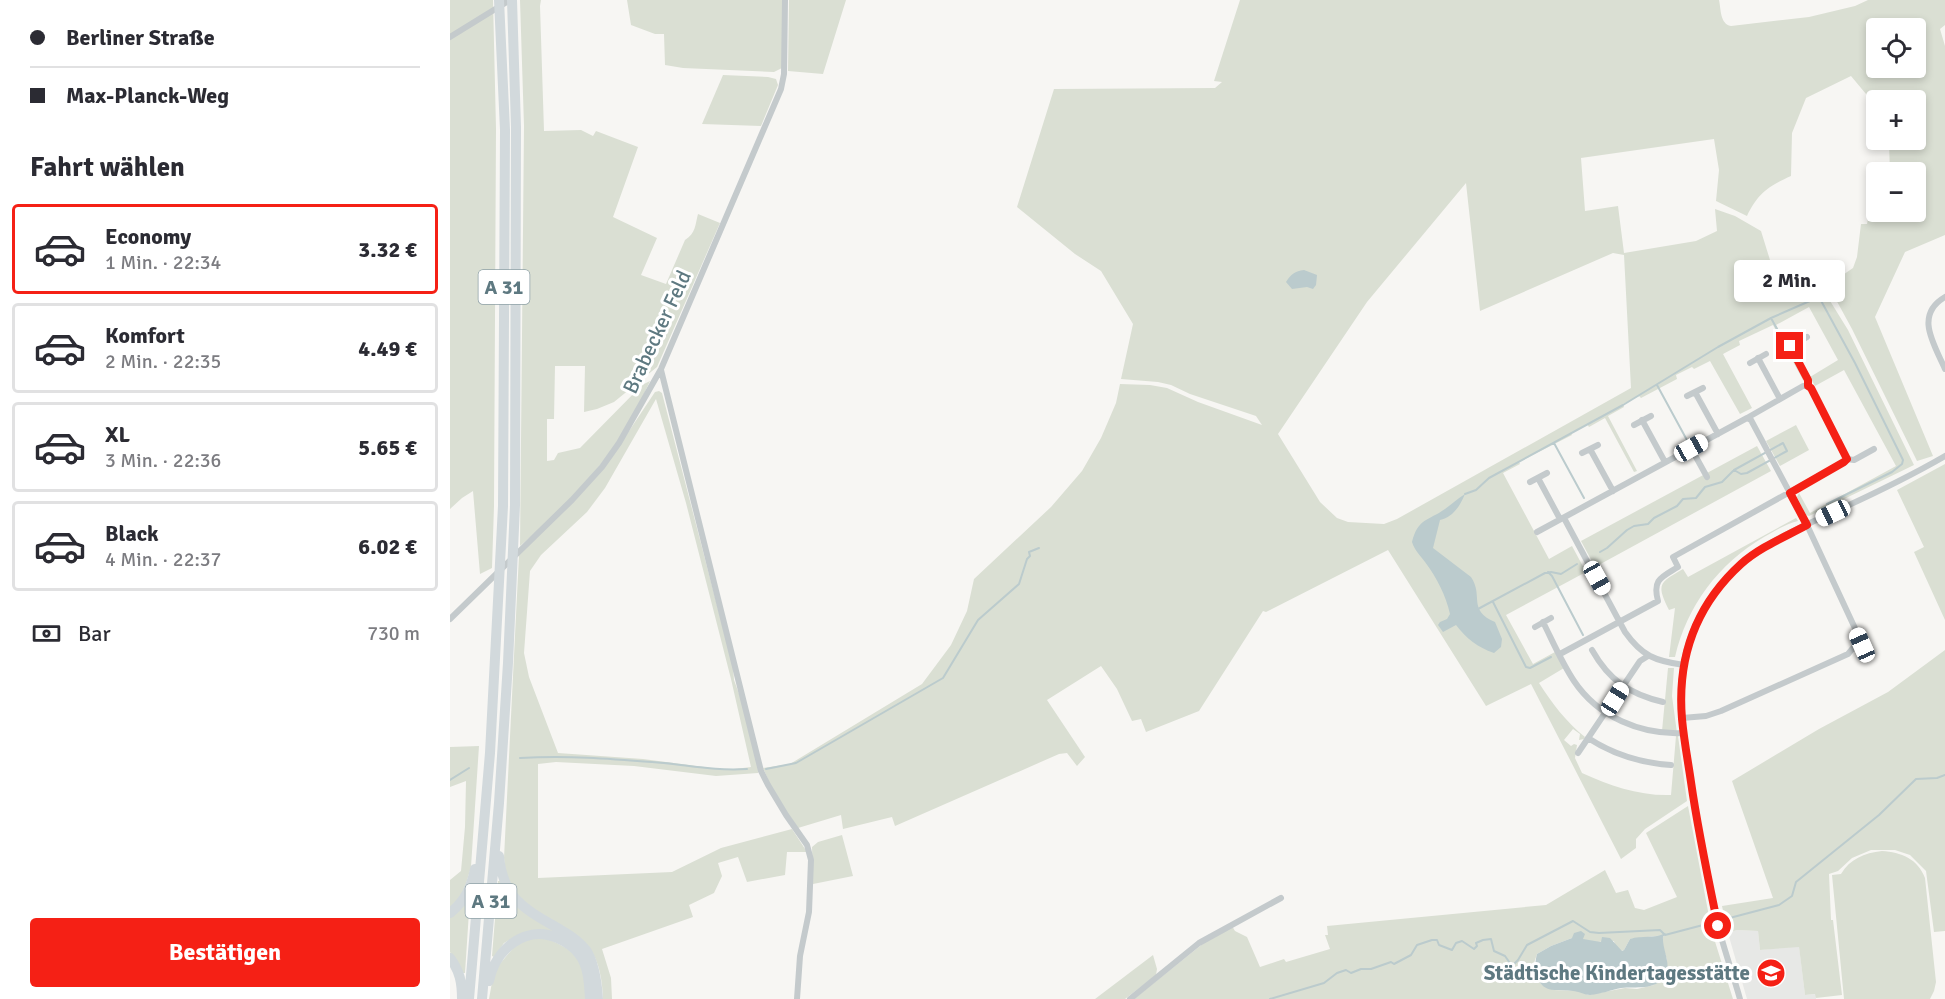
<!DOCTYPE html>
<html lang="de">
<head>
<meta charset="utf-8">
<style>
  body { margin:0; font-family:Signika,sans-serif; background:#f7f7f7; color:#2b2b33; height:100vh; display:flex; flex-direction:column; font-size:22px; white-space:nowrap }
  * { box-sizing:border-box; margin:0 }
  p { font-size:20px; color:#7c7c81 }
  .icon { flex:none; width:33px; height:33px; fill:none; stroke:currentColor; stroke-width:2; stroke-linecap:round; stroke-linejoin:round }
  .map { position:relative; flex:1; overflow:hidden }
  .panel { display:flex; flex-direction:column; background:#fff; width:450px }
  .panel>* { flex:none }
  .top-card { display:grid; align-content:center; height:132px; padding:0 30px; background:#fff }
  .fabs { position:absolute; left:1416px; top:18px; display:grid; gap:12px }
  .fabs a { display:grid; place-items:center; width:60px; height:60px; border-radius:6px; background:#fff; box-shadow:0 3px 9px #0003; font-size:30px }
  .end { position:absolute; width:27px; height:27px; margin:-14px; border:8px solid #f52015; background:#fff; box-shadow:0 0 0 3px #fff }
  .from { border-radius:50% }
  .bubble { position:absolute; height:42px; border-radius:6px; background:#fff; box-shadow:0 3px 9px #0003; font-size:20px; font-weight:700; line-height:42px; text-align:center }
  .car { position:absolute; width:18px; height:36px; margin:-18px -9px; border-radius:8px; box-shadow:0 0 4px 2px #0007; background:linear-gradient(#fff 24%,#345 0 40%,#fff 0 76%,#345 0 86%,#fff 0) }
  .top-card b { display:flex; align-items:center; gap:21px; height:57px; font-size:22px }
  .top-card b+b { border-top:2px solid #e1e1e2 }
  .top-card i { width:15px; height:15px; background:#2b2b33 }
  ul { padding:0; list-style:none }
  li { display:flex; align-items:center; gap:18px; height:90px; margin:0 12px 9px; padding:0 18px; border:3px solid #e1e1e2; border-radius:6px }
  li div { flex:1 }
  li b { display:block; font-size:22px }
  li em { font-style:normal; font-weight:700 }
  li.current { border-color:#f52015 }
  li>.icon { width:54px; height:54px; stroke-width:1.5 }
  h2 { padding:0 30px; font-size:27px; line-height:72px }
  .pay { display:flex; align-items:center; gap:15px; height:66px; padding:0 30px; font-size:22px }
  .pay p { margin-inline-start:auto }
  .button { display:flex; gap:12px; margin-top:auto; padding:12px 30px }
  .button a { flex:1; height:69px; border-radius:6px; background:#f52015; color:#fff; font-size:24px; font-weight:700; line-height:69px; text-align:center }
  main { display:flex; flex:1; min-height:0 }
  .map>svg:first-child { display:block }
  .built { fill:#e7e8e6 }
  .green { fill:#dadfd3; fill-rule:evenodd }
  .water { fill:#bbcbcd }
  .lines { fill:none; stroke-linecap:round; stroke-linejoin:round }
  .stream { stroke:#bbcbcd; stroke-width:2 }
  .street { stroke:#c4cacc; stroke-width:6 }
  .highway { stroke:#d2d9dc; stroke-width:10 }
  .route { stroke:#f52015; stroke-width:8 }
  .labels { text-anchor:middle; stroke-width:6; stroke-linejoin:round; paint-order:stroke }
  .shield { fill:#fff; stroke:#8ea1a7; stroke-width:1.5 }
  .shield-label { font-size:20px; font-weight:bold; fill:#5e7981 }
  .street-label { font-size:21px; fill:#5e7981; stroke:#fff }
  .poi-label { font-size:21px; font-weight:bold; fill:#5e7981; stroke:#fff; text-anchor:end }
</style>
</head>
<body>
<main>
<section class="panel">
<div class="top-card">
<b><i class="from"></i>Berliner Straße</b>
<b><i></i>Max-Planck-Weg</b>
</div>
<h2>Fahrt wählen</h2>
<ul>
<li class="current"><svg class="icon" aria-label="car" viewBox="0 0 24 24"><path d="M5 17H2v-5l4-1 3-4h7l3 4 3 1v5h-3M9 17h6M6 11h13"/><circle cx="7" cy="17" r="2"/><circle cx="17" cy="17" r="2"/></svg><div><b>Economy</b><p>1 Min. · 22:34</p></div><em>3.32 €</em></li>
<li><svg class="icon" aria-label="car" viewBox="0 0 24 24"><path d="M5 17H2v-5l4-1 3-4h7l3 4 3 1v5h-3M9 17h6M6 11h13"/><circle cx="7" cy="17" r="2"/><circle cx="17" cy="17" r="2"/></svg><div><b>Komfort</b><p>2 Min. · 22:35</p></div><em>4.49 €</em></li>
<li><svg class="icon" aria-label="car" viewBox="0 0 24 24"><path d="M5 17H2v-5l4-1 3-4h7l3 4 3 1v5h-3M9 17h6M6 11h13"/><circle cx="7" cy="17" r="2"/><circle cx="17" cy="17" r="2"/></svg><div><b>XL</b><p>3 Min. · 22:36</p></div><em>5.65 €</em></li>
<li><svg class="icon" aria-label="car" viewBox="0 0 24 24"><path d="M5 17H2v-5l4-1 3-4h7l3 4 3 1v5h-3M9 17h6M6 11h13"/><circle cx="7" cy="17" r="2"/><circle cx="17" cy="17" r="2"/></svg><div><b>Black</b><p>4 Min. · 22:37</p></div><em>6.02 €</em></li>
</ul>
<div class="pay"><svg class="icon" aria-label="cash" viewBox="0 0 24 24"><path d="M3 7h18v10H3z"/><circle cx="12" cy="12" r="2"/></svg>Bar<p>730 m</p></div>
<div class="button"><a>Bestätigen</a></div>
</section>
<div class="map">
<svg width="1495" height="999" viewBox="0 0 1495 999">
  <rect width="100%" height="100%" fill="#f7f6f3"/>
  <path class="built" d="M 1287,930 L 1308,931 L 1310,950 L 1349,946 L 1355,995 L 1366,994 L 1366,999 L 1297,999 L 1278,933 Z"/>
  <path class="green" d="M 0,0 L 43,0 L 46,129 L 44,506 L 42,568 L 30,574 L 23,491 L 12,498 L 0,509 Z
    M 70,0 L 91,0 L 90,6 L 94,131 L 131,130 L 143,136 L 146,131 L 188,147 L 163,217 L 207,238 L 191,275 L 216,284 L 235,240 C 246,233 245,225 248,214 L 270,223 L 207,367 L 164,402 L 147,409 L 134,412 L 135,366 L 105,366 L 104,419 L 97,419 L 97,461 L 104,460 L 108,453 L 130,448 L 192,385 L 200,381 C 194,393 189,406 182,418 C 154,468 113,509 70,546 L 74,126 Z
    M 177,0 L 333,0 L 332,68 L 324,72 L 233,68 L 215,65 L 214,34 L 205,34 L 181,25 Z
    M 339,0 L 396,0 L 373,74 L 338,71 Z
    M 790,0 L 1269,0 C 1271,9 1270,24 1281,26 L 1359,17 L 1405,6 L 1418,0 L 1495,0 L 1495,25 L 1490,29 L 1495,46 L 1495,235 L 1455,252 L 1425,317 L 1483,456 L 1467,461 L 1402,329 L 1378,285 L 1403,268 L 1407,257 L 1411,224 L 1417,224 L 1420,208 L 1426,209 L 1426,212 L 1466,212 L 1466,172 L 1440,172 L 1439,143 L 1443,140 L 1466,140 L 1466,100 L 1426,100 L 1426,106 L 1401,76 L 1356,98 L 1342,133 L 1341,176 C 1319,186 1308,193 1297,216 L 1266,201 L 1269,170 L 1264,139 L 1131,158 L 1135,211 L 1168,206 L 1174,253 L 1246,241 L 1267,231 L 1265,209 L 1285,216 L 1311,231 L 1333,302 L 1369,283 L 1398,330 L 1464,465 L 1359,516 L 1356,515 L 1347,497 L 1349,493 L 1360,513 L 1446,466 L 1394,370 L 1365,386 L 1360,377 L 1388,360 L 1359,307 L 1326,325 L 1355,379 L 1353,380 L 1323,325 L 1289,341 L 1290,345 L 1273,354 L 1302,408 L 1290,414 L 1260,361 L 1244,369 L 1242,367 L 1226,375 L 1227,379 L 1191,398 L 1189,396 L 1173,404 L 1174,407 L 1158,416 L 1187,471 L 1184,472 L 1155,418 L 1139,427 L 1137,424 L 1121,433 L 1122,435 L 1069,462 L 1070,464 L 1053,473 L 1099,559 L 1122,546 L 1136,572 L 1056,615 L 1083,664 L 1105,652 L 1114,668 L 1089,683 C 1102,703 1116,722 1135,737 L 1134,739 L 1129,740 L 1130,734 L 1123,729 L 1114,740 L 1121,746 L 1124,744 L 1127,745 L 1125,758 L 1132,773 C 1161,786 1189,796 1221,795 L 1226,736 L 1228,736 L 1237,801 L 1195,829 L 1186,839 L 1186,848 L 1171,859 L 1081,684 L 1036,706 L 938,550 L 816,612 L 813,611 L 749,711 L 696,732 L 691,719 L 682,721 L 667,689 L 651,666 L 597,700 L 635,757 L 627,766 L 617,753 L 609,754 L 445,826 L 442,817 L 393,829 L 391,815 L 348,828 L 325,795 L 313,768 L 340,764 L 472,684 L 501,645 L 517,611 L 524,579 L 601,507 L 632,471 L 651,438 L 666,403 L 670,384 L 700,385 L 717,388 L 748,402 L 812,425 L 806,416 L 740,394 L 721,385 L 708,382 L 671,379 L 683,324 L 651,271 L 625,254 L 567,207 L 604,89 L 765,88 L 772,82 L 764,81 ZM 1426,28 L 1466,28 L 1466,68 L 1426,68 ZM 1016,183 L 1030,311 L 1163,253 L 1174,255 L 1181,388 L 947,519 L 934,524 L 898,522 L 887,518 L 870,502 L 828,434 L 917,302 Z
    M 273,75 L 318,77 L 326,79 L 328,85 L 311,126 L 252,124 Z
    M 209,391 L 212,393 L 283,667 L 284,680 L 292,702 L 309,771 L 308,773 L 266,776 L 184,766 L 106,762 L 88,764 L 88,878 L 222,872 L 271,848 L 342,829 L 357,852 L 337,852 L 335,875 L 297,882 L 288,857 L 268,863 L 272,876 L 264,893 L 239,905 L 243,917 L 152,949 L 161,978 L 162,999 L 153,999 C 152,980 150,963 139,947 C 118,933 76,911 63,890 C 57,880 55,869 54,858 L 69,555 L 171,443 L 205,392 ZM 206,399 L 236,503 L 281,679 L 301,767 L 277,770 L 193,759 L 108,753 L 79,677 L 74,653 L 80,571 L 91,555 L 137,512 L 155,488 Z
    M 1346,425 L 1359,450 L 1330,466 L 1316,441 Z
    M 1307,446 L 1321,471 L 1145,567 L 1131,541 Z
    M 1495,464 L 1495,620 L 1464,552 L 1474,547 L 1447,490 Z
    M 1346,518 L 1348,521 C 1335,524 1325,531 1314,537 C 1268,564 1237,606 1225,657 L 1219,657 L 1225,608 L 1219,610 C 1206,584 1209,583 1233,569 L 1238,577 Z
    M 1495,650 L 1495,931 L 1484,932 L 1476,871 L 1460,855 L 1445,850 L 1421,850 L 1402,858 L 1388,871 L 1379,874 L 1381,920 L 1383,920 L 1392,995 L 1366,998 L 1365,994 L 1355,995 L 1349,947 L 1310,950 L 1308,931 L 1287,930 L 1278,933 L 1272,906 L 1323,898 L 1282,781 L 1369,729 L 1438,692 Z
    M 1218,668 L 1224,668 L 1222,696 L 1227,733 L 1212,731 Z
    M 29,746 L 21,867 L 13,894 L 0,908 L 0,880 L 11,871 L 15,827 L 16,781 L 0,787 L 0,747 Z
    M 1238,806 L 1262,932 L 1283,999 L 684,999 L 755,942 L 782,926 L 785,931 L 797,937 L 810,967 L 834,959 L 836,962 L 880,949 L 875,935 L 878,935 L 877,926 L 1096,905 L 1155,870 L 1166,893 L 1178,890 L 1185,908 L 1194,910 L 1227,897 L 1196,833 ZM 1215,935 L 1213,937 L 1212,944 L 1217,960 L 1204,985 L 1187,989 L 1175,988 L 1138,995 L 1130,991 L 1104,990 L 1091,984 L 1087,977 L 1084,963 L 1087,954 L 1101,946 L 1122,938 L 1147,942 L 1164,941 L 1165,946 L 1171,951 L 1174,950 L 1180,939 Z
    M 392,835 L 403,876 L 363,884 L 362,847 L 368,842 Z
    M 1432,851 C 1451,852 1468,859 1475,878 L 1486,982 L 1484,991 L 1480,999 L 1394,999 L 1382,875 L 1391,874 C 1400,859 1414,853 1432,851 Z
    M 48,881 L 50,881 L 116,936 L 61,939 L 54,943 L 44,957 L 42,956 Z
    M 20,896 L 15,973 L 13,973 L 0,952 L 0,917 Z
    M 94,937 C 133,955 132,956 137,999 L 39,999 L 44,971 L 69,941 Z
    M 703,955 L 707,969 L 706,975 L 675,999 L 645,999 Z"/>
  <path class="water" d="M 854,270 L 867,275 L 866,285 L 863,289 L 857,287 L 842,289 L 836,282 C 841,274 845,271 854,270 Z
    M 1015,494 C 1010,506 1003,517 990,520 L 983,548 L 1021,577 C 1034,596 1017,610 1045,622 L 1052,639 L 1051,647 L 1044,653 C 1027,647 1017,639 1006,625 L 993,632 L 988,625 L 990,622 L 997,619 L 1000,614 C 996,596 987,578 975,562 C 970,555 965,551 962,542 C 968,518 978,521 995,509 C 1002,504 1007,499 1015,494 Z
    M 1131,931 L 1135,934 L 1133,939 L 1151,942 L 1152,937 L 1160,938 L 1172,951 L 1174,950 L 1180,939 C 1192,935 1204,939 1216,933 L 1213,937 C 1212,950 1223,966 1214,977 C 1204,991 1186,986 1171,988 C 1161,990 1151,994 1140,995 C 1135,995 1128,991 1123,991 C 1116,990 1110,990 1104,990 C 1086,989 1083,969 1087,954 L 1101,946 L 1122,938 L 1124,933 Z"/>
  <g class="lines">
    <path class="stream" d="M 1321,318 L 1337,347
      M 1207,385 L 1238,442
      M 1104,443 L 1134,498
      M 1015,494 L 1026,490 L 1039,478 L 1173,405 L 1268,347 L 1321,318 L 1369,297 L 1405,363 L 1453,460 L 1452,464 L 1442,472 L 1377,504
      M 1150,552 L 1157,548 L 1177,530 L 1184,526 L 1198,524 L 1204,518 L 1227,506 L 1233,499 L 1246,498 L 1255,487 L 1272,482 L 1284,470 L 1291,474 L 1297,473 L 1337,451 L 1333,443 L 1284,470
      M 1098,572 L 1102,576 L 1133,635
      M 1043,602 L 1076,667 L 1080,668 L 1101,657
      M 1028,609 L 1095,573 L 1101,572 L 1111,574 L 1127,564
      M 70,758 C 120,755 164,759 214,763 C 243,766 267,771 297,769
      M 316,769 L 346,763 L 493,678 L 528,620 L 569,584 L 577,559 L 580,556 L 579,552 L 589,548
      M 0,780 L 19,768
      M 820,999 L 874,983 L 887,973 L 896,970 L 901,973 L 911,969 L 921,969 L 941,962 L 944,964 L 961,955 L 967,945 L 982,940 L 987,940 L 989,945 L 1002,950 L 1006,943 L 1012,941 L 1024,949 L 1027,946 L 1026,943 L 1033,940 L 1041,939 L 1044,951 L 1055,956 L 1062,966 L 1068,960 L 1077,945 L 1123,921 L 1140,932 L 1149,933 L 1210,930 L 1215,935 L 1329,905 L 1342,896 L 1346,882 L 1429,815 L 1466,779 L 1487,778 L 1495,775"/>
    <path class="street" d="M 0,37 L 60,0
      M 1495,297 C 1464,315 1484,344 1495,369
      M 1357,337 L 1340,346 L 1358,380 L 1358,386
      M 1308,358 L 1330,399
      M 1300,363 L 1316,354
      M 211,370 L 311,771 L 318,785 L 336,815 L 357,845 L 361,860 L 359,912 L 350,956 L 347,999
      M 1245,392 L 1268,434
      M 1237,396 L 1253,388
      M 1192,420 L 1215,462
      M 1184,425 L 1201,416
      M 1241,448 L 1257,477
      M 1140,449 L 1163,491
      M 1132,453 L 1148,445
      M 1397,459 L 1404,460 L 1424,449
      M 1088,478 L 1110,519
      M 1080,482 L 1097,473
      M 1114,518 L 1175,632 C 1192,656 1205,661 1234,665
      M 1087,532 L 1297,418 L 1301,420 L 1357,525 L 1416,652
      M 0,619 L 122,500 L 152,467 L 169,443 L 211,369 L 331,89 L 334,74 L 335,0
      M 1093,622 C 1103,642 1112,663 1124,681 C 1148,717 1191,735 1233,733
      M 1085,627 L 1101,618
      M 1142,650 C 1159,680 1179,694 1213,702
      M 1110,654 L 1208,601 C 1202,579 1212,577 1228,567 L 1223,557 L 1394,462 L 1397,459 L 1361,388 L 1358,386 L 1353,386 L 1297,418
      M 1232,718 L 1256,716 L 1271,711 L 1398,654 L 1403,648
      M 1138,738 C 1164,755 1191,763 1221,765
      M 1128,753 L 1190,661 L 1198,656
      M 680,999 L 749,943 L 831,898
      M 1290,999 C 1283,974 1274,950 1268,925 C 1256,877 1248,827 1240,778 C 1234,736 1226,694 1236,652 C 1245,615 1271,578 1301,556 C 1324,539 1352,527 1377,515 C 1417,497 1457,478 1495,456"/>
    <path class="highway" d="M 49,856 C 53,900 77,910 111,930 C 120,935 129,941 136,950 C 145,964 147,983 148,999
      M 0,913 C 15,901 21,888 25,869
      M 0,958 C 10,971 12,983 12,999
      M 39,981 C 45,950 75,924 107,938 C 116,942 124,947 129,954 C 139,967 139,984 140,999
      M 19,999 L 40,753 L 53,506 L 55,130 L 49,0
      M 32,999 L 49,803 L 58,663 L 65,505 L 66,127 L 62,0"/>
  </g>
  <g class="lines">
    <path class="route" d="M 1268,926 C 1258,878 1248,831 1241,782 C 1238,761 1234,741 1232,719 C 1227,659 1245,606 1291,564 C 1310,547 1335,537 1357,525 L 1340,493 L 1394,462 L 1397,459 L 1361,388 L 1358,386 L 1358,380 L 1340,346"/>
  </g>
  <defs>
    <g id="school-disc" transform="scale(1.5)"><circle r="9.5" fill="#f52015" stroke="#fff"/><path d="M0-5L7-2L0 1L-7-2ZM-4 1L0 2.5L4 1V4Q0 6-4 4Z" fill="#fff"/></g>
  </defs>
  <g fill-rule="evenodd">
    <use href="#school-disc" x="1321" y="973"/>
  </g>
  <g class="labels">
    <g class="shield">
      <rect x="28.5" y="270" width="51" height="34" rx="4.5"/>
      <rect x="15.5" y="884" width="51" height="34" rx="4.5"/>
    </g>
    <g class="shield-label">
      <text x="54" y="294">A 31</text>
      <text x="41" y="908">A 31</text>
    </g>
    <g class="street-label">
      <text transform="translate(207 332) rotate(-65)" y="7">Brabecker Feld</text>
    </g>
    <g class="poi-label">
      <text x="1300" y="980">Städtische Kindertagesstätte</text>
    </g>
  </g>
</svg>
<div class="fabs">
<a><svg class="icon" aria-label="locate" viewBox="0 0 24 24"><circle cx="12" cy="12" r="6"/><path d="M12 2v4M12 18v4M2 12h4M18 12h4"/></svg></a>
<a>+</a>
<a>−</a>
</div>
<i class="end from" style="left:1268px;top:926px"></i>
<i class="end" style="left:1340px;top:346px"></i>
<div class="bubble" style="left:1284px;top:260px;width:111px">2 Min.</div>
<i class="car" style="left:1241px;top:448px;rotate:61deg"></i>
<i class="car" style="left:1383px;top:513px;rotate:245deg"></i>
<i class="car" style="left:1147px;top:578px;rotate:151deg"></i>
<i class="car" style="left:1412px;top:645px;rotate:336deg"></i>
<i class="car" style="left:1165px;top:699px;rotate:32deg"></i>
</div>
</main>
</body>
</html>
